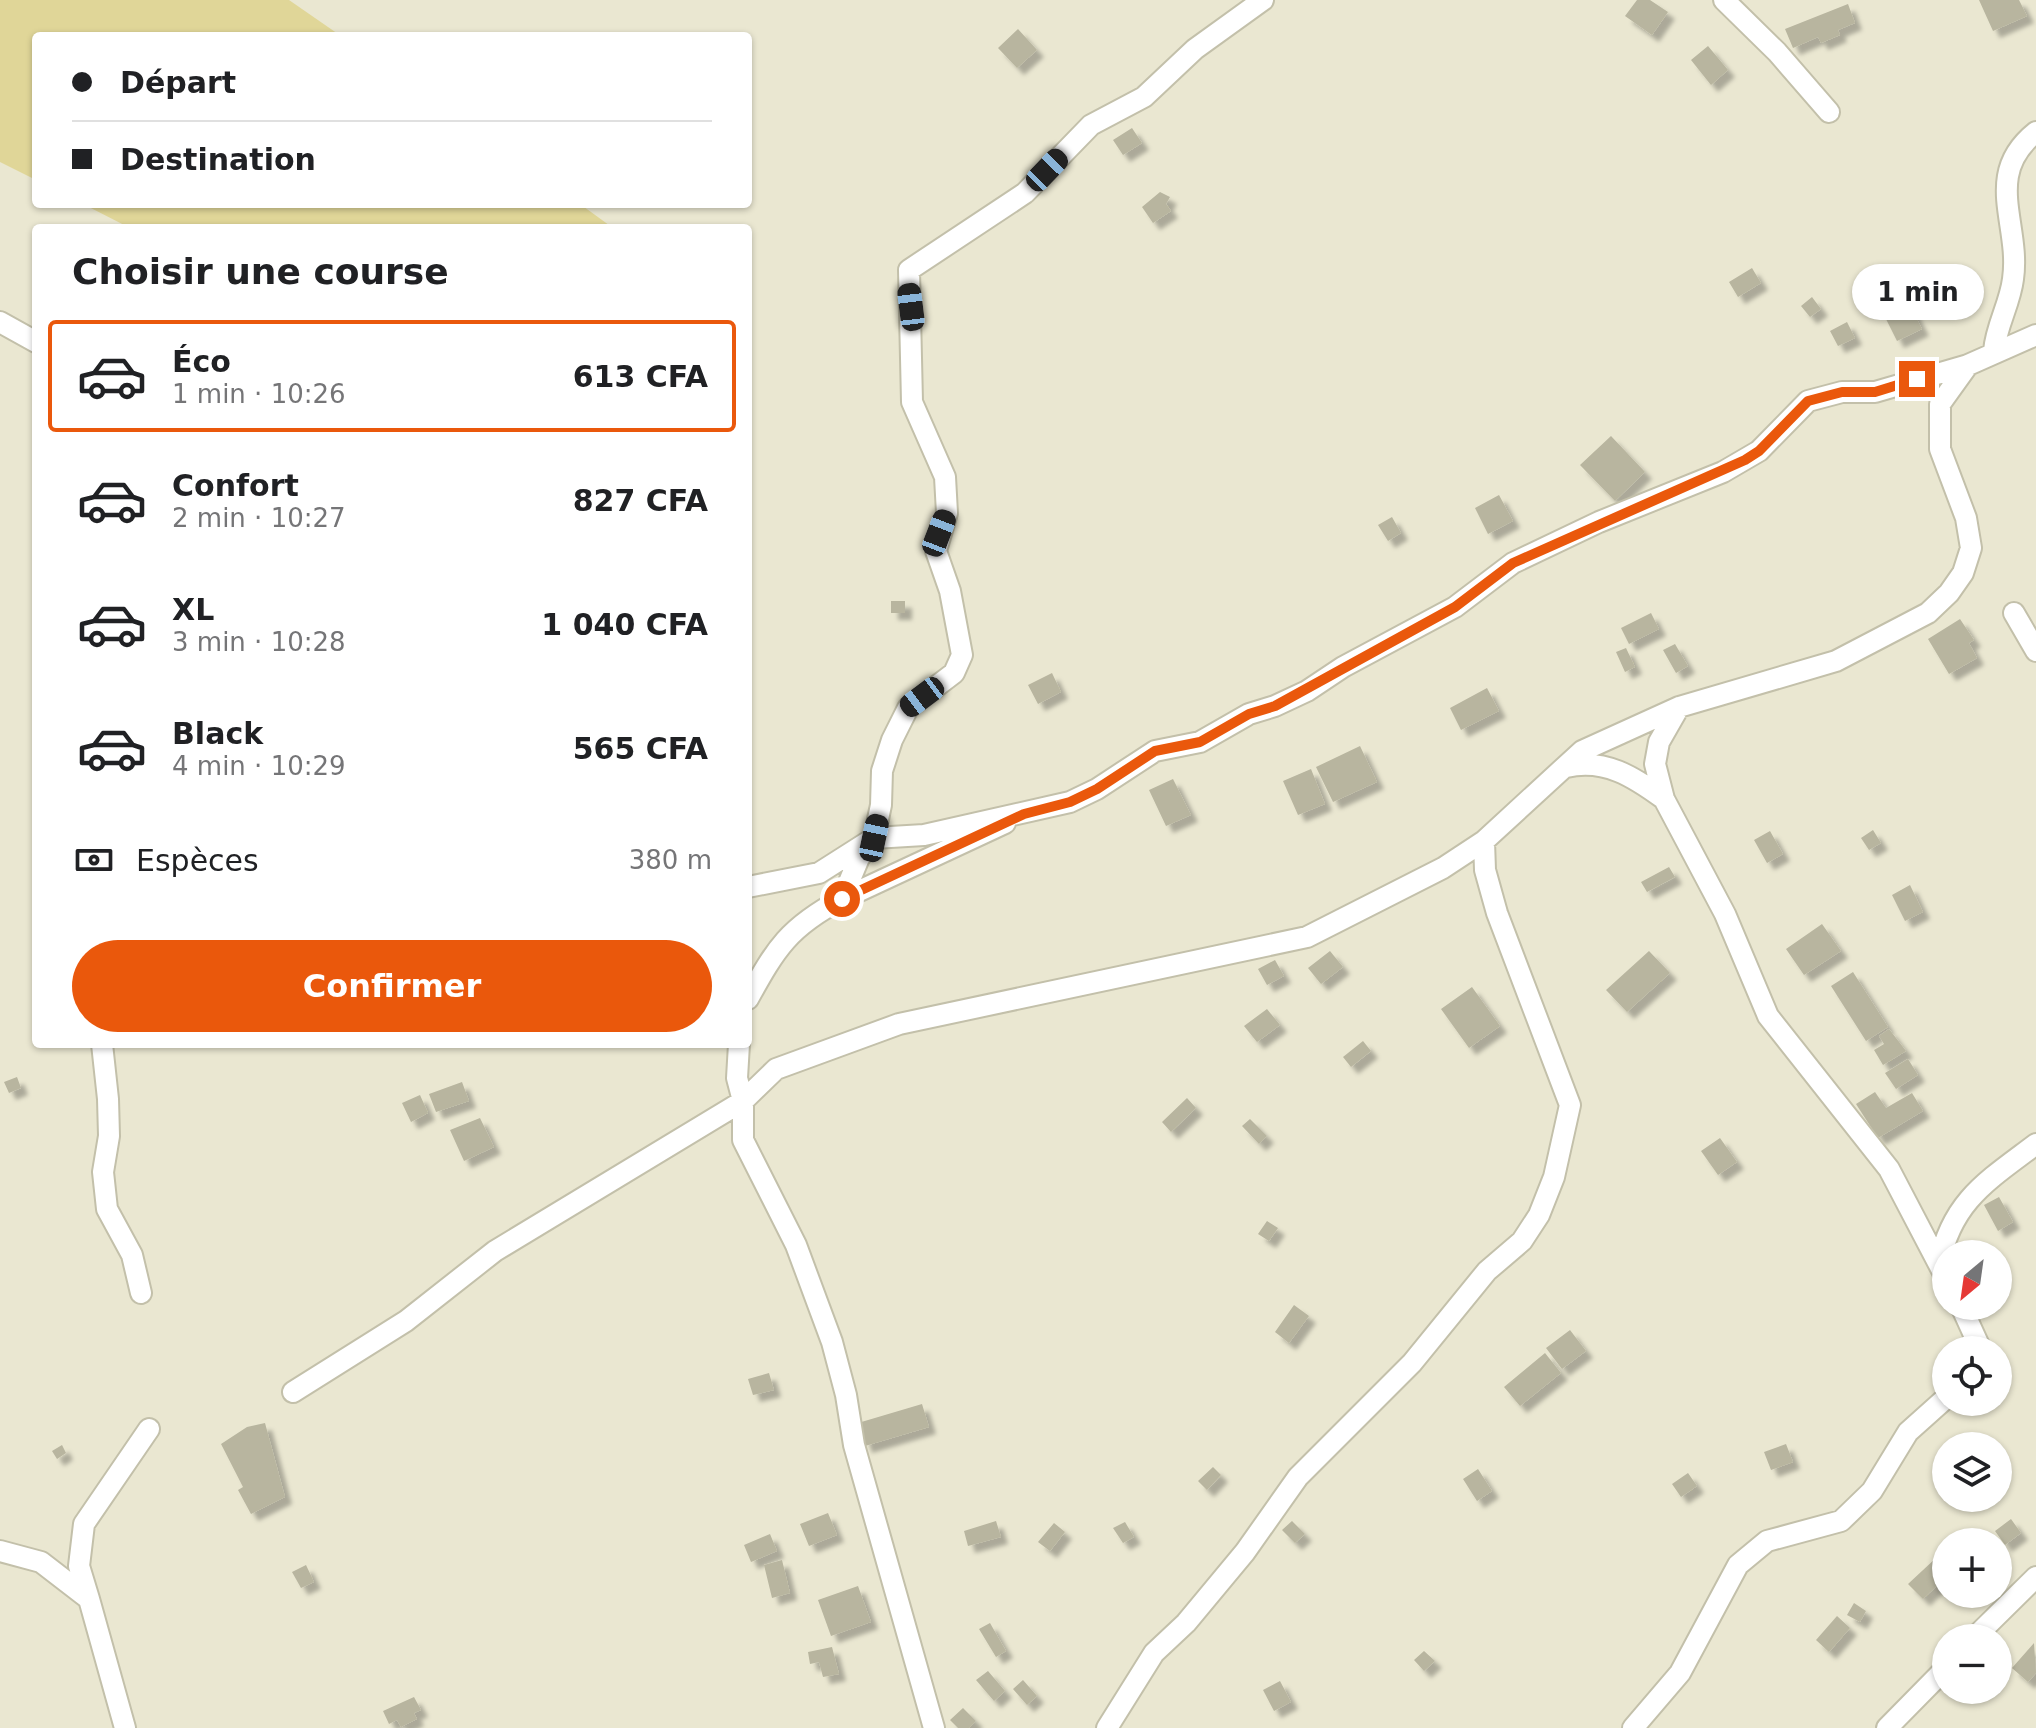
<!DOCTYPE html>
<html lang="fr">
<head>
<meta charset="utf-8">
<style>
  body { margin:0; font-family:"DejaVu Sans",sans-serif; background:#f6f6f6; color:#202124; height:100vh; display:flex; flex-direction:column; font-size:30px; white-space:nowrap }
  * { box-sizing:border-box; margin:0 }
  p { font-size:26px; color:#757577 }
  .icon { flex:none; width:44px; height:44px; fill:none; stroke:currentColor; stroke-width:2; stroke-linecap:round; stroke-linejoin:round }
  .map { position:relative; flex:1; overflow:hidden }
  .panel { position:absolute; left:32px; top:224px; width:720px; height:824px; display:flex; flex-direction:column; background:#fff; border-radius:8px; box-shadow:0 2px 6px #0004 }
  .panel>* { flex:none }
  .banner { position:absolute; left:32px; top:32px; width:720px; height:176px; border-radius:8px; box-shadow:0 2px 6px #0004; display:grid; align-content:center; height:176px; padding:0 40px; background:#fff }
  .needle { width:52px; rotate:209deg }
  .fabs { position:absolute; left:1932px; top:1240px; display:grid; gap:16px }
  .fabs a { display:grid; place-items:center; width:80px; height:80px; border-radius:50%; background:#fff; box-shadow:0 2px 6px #0004; font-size:40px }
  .end { position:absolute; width:36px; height:36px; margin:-18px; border:10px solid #ea580c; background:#fff; box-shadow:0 0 0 4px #fff }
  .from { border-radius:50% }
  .bubble { position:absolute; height:56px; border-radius:28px; background:#fff; box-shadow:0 2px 6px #0004; font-size:26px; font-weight:600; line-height:56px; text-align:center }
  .car { position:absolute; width:24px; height:48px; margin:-24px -12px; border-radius:10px; box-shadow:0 0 6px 2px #0007; background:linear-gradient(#222 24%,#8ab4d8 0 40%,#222 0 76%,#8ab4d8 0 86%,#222 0) }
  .banner b { display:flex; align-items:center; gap:28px; height:76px; font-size:30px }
  .banner b+b { border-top:2px solid #e0e0e0 }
  .banner i { width:20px; height:20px; background:#202124 }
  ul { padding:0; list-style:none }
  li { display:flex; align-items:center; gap:24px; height:112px; margin:0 16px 12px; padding:0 24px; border:4px solid transparent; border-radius:8px }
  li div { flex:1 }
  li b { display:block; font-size:30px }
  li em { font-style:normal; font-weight:600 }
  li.current { border-color:#ea580c }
  li>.icon { width:72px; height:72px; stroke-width:1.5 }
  h2 { padding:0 40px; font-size:36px; line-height:96px }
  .pay { display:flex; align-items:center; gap:20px; height:88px; padding:0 40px; font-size:30px }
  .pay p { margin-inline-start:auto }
  .button { display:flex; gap:16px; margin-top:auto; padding:16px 40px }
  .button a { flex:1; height:92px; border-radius:48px; background:#ea580c; color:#fff; font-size:32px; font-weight:600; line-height:92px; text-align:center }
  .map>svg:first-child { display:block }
  .green { fill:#e0d698 }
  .building { fill:#b8b59f; filter:url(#shadow) }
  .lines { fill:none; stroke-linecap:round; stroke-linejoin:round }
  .minor-casing { stroke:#c3c0aa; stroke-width:24 }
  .minor { stroke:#fff; stroke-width:20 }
  .route { stroke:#ea580c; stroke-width:10 }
</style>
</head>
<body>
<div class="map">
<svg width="2036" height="1728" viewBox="0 0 2036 1728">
  <defs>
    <filter id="shadow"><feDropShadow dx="7" dy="7" stdDeviation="2" flood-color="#0004"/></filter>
  </defs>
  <rect width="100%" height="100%" fill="#eae7d1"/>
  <path class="green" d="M 0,0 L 289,0 L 341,36 L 36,36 L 36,180 L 0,162 Z
    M 83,204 L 580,204 L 613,228 L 130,228 Z"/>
  <path class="building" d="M 1637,0 L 1650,0 L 1668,12 L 1652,35 L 1625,16 Z
    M 1979,0 L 2019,0 L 2027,16 L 1993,31 Z
    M 1848,4 L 1855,23 L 1838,30 L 1840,35 L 1821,43 L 1818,37 L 1793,48 L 1785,29 Z
    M 1018,29 L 1037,50 L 1017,68 L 998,48 Z
    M 1708,46 L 1728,70 L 1711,85 L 1691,60 Z
    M 1132,128 L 1142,143 L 1123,155 L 1113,140 Z
    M 1160,192 L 1170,197 L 1166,204 L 1171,211 L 1153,223 L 1142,207 Z
    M 1752,268 L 1761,283 L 1738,297 L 1729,282 Z
    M 1903,291 L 1922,329 L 1897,341 L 1878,303 Z
    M 1812,297 L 1821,309 L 1810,317 L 1801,306 Z
    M 1847,322 L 1855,338 L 1838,346 L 1830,331 Z
    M 1611,436 L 1645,472 L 1615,501 L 1580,465 Z
    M 1499,495 L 1513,521 L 1488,534 L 1475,508 Z
    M 1392,517 L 1401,533 L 1388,541 L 1378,525 Z
    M 891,601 L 905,601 L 905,613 L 891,613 Z
    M 1651,613 L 1659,629 L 1629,644 L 1621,628 Z
    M 1960,619 L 1974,640 L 1969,643 L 1977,658 L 1949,674 L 1928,639 Z
    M 1675,644 L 1688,666 L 1676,673 L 1663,650 Z
    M 1626,648 L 1635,667 L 1625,672 L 1616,652 Z
    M 1052,673 L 1061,692 L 1038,704 L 1028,685 Z
    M 1487,688 L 1499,711 L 1461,730 L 1450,708 Z
    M 1360,746 L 1377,782 L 1333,802 L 1316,767 Z
    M 1311,769 L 1325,804 L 1298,815 L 1283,781 Z
    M 1173,779 L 1191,815 L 1166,826 L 1149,790 Z
    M 1873,830 L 1881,843 L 1869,850 L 1861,838 Z
    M 1770,831 L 1783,854 L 1767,863 L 1754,840 Z
    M 1669,867 L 1675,877 L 1647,892 L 1641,882 Z
    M 1910,885 L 1923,912 L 1905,921 L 1892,895 Z
    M 1822,924 L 1841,951 L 1804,975 L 1786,949 Z
    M 1330,951 L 1343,967 L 1321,984 L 1308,968 Z
    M 1649,951 L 1670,973 L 1627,1012 L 1606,990 Z
    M 1275,960 L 1284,976 L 1267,985 L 1258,969 Z
    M 1853,972 L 1888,1027 L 1866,1041 L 1831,986 Z
    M 1472,987 L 1500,1026 L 1469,1048 L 1441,1009 Z
    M 1267,1009 L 1280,1025 L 1257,1042 L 1244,1026 Z
    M 1889,1029 L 1906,1051 L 1883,1065 L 1874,1050 L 1884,1044 L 1879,1036 Z
    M 1363,1041 L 1371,1051 L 1351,1067 L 1343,1057 Z
    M 1908,1059 L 1918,1075 L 1896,1089 L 1885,1073 Z
    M 17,1077 L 21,1088 L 9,1093 L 4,1082 Z
    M 462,1082 L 469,1101 L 436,1112 L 429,1094 Z
    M 1875,1092 L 1886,1108 L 1912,1093 L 1923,1111 L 1878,1138 L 1856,1104 Z
    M 420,1095 L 428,1113 L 411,1122 L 402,1103 Z
    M 1187,1098 L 1196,1108 L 1171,1132 L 1162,1122 Z
    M 480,1118 L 494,1147 L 464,1161 L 450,1130 Z
    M 1250,1119 L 1267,1136 L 1259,1144 L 1242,1126 Z
    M 1720,1138 L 1737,1162 L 1718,1175 L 1701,1151 Z
    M 1999,1197 L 2013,1222 L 1998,1231 L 1984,1205 Z
    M 1267,1221 L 1278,1228 L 1269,1241 L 1258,1234 Z
    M 1294,1305 L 1309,1316 L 1289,1343 L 1275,1332 Z
    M 1570,1330 L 1586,1351 L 1562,1369 L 1546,1348 Z
    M 1545,1353 L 1561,1373 L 1520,1406 L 1504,1387 Z
    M 769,1373 L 774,1390 L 753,1395 L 748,1379 Z
    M 922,1404 L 929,1427 L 865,1446 L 858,1423 Z
    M 265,1423 L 285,1497 L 251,1514 L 238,1490 L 243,1487 L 221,1444 L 247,1427 Z
    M 1786,1444 L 1793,1462 L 1771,1470 L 1764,1452 Z
    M 62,1445 L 66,1453 L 57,1459 L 52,1451 Z
    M 1213,1467 L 1221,1475 L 1207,1490 L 1198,1481 Z
    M 1478,1469 L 1492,1491 L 1477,1501 L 1463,1479 Z
    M 1688,1473 L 1697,1486 L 1681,1497 L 1672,1484 Z
    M 828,1513 L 837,1535 L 809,1546 L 800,1524 Z
    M 2011,1519 L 2021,1533 L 2005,1545 L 1995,1531 Z
    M 996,1521 L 1001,1537 L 968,1546 L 964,1531 Z
    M 1292,1521 L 1305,1534 L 1295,1543 L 1282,1530 Z
    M 1125,1522 L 1134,1537 L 1123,1543 L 1113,1528 Z
    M 1054,1523 L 1065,1532 L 1050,1551 L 1038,1542 Z
    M 770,1534 L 777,1551 L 751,1562 L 744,1545 Z
    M 1937,1557 L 1946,1567 L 1946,1577 L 1923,1599 L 1908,1584 Z
    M 782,1560 L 790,1593 L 772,1598 L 764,1565 Z
    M 306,1565 L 314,1582 L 301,1588 L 292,1572 Z
    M 858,1586 L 871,1622 L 831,1636 L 818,1600 Z
    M 1854,1603 L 1866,1611 L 1860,1622 L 1847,1615 Z
    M 1837,1616 L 1850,1628 L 1829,1652 L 1816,1640 Z
    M 990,1623 L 1006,1651 L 996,1657 L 979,1629 Z
    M 2034,1643 L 2036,1673 L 2028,1682 L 2012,1668 Z
    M 832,1647 L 839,1674 L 823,1677 L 819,1662 L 810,1664 L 808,1652 Z
    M 1424,1651 L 1435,1661 L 1424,1671 L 1414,1660 Z
    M 988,1671 L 1005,1691 L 994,1701 L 976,1680 Z
    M 1023,1680 L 1037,1696 L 1027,1705 L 1013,1689 Z
    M 1280,1681 L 1291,1702 L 1274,1711 L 1263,1690 Z
    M 414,1697 L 421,1710 L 414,1713 L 417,1719 L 401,1727 L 397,1720 L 389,1724 L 383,1711 Z
    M 963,1708 L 976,1721 L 969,1728 L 958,1728 L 950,1720 Z"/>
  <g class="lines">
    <g class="minor-casing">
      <path id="minor" d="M 1724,0 L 1777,52 L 1829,112
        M 0,322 L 36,342
        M 1994,351 C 1996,326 2010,304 2013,279 C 2021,224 1982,175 2036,132
        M 2014,613 L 2036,651
        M 1679,707 L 1659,742 L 1655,764 L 1664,799 L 1725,914 L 1768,1016 L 1889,1169 L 1946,1278
        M 1566,767 C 1605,758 1634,777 1664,799
        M 748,887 L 819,873 L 874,838 L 924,835 L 1070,802 L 1097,789 L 1155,751 L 1200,742 L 1249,714 L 1275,706 L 1307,691 L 1343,667 L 1455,607 L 1513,563 L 1599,522 L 1723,472 L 1759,451 L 1808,401 L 1842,392 L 1875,392 L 1968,365
        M 842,899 L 1005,823
        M 748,999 C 776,948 789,927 842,899 L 859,858 L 874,838 L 881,805 L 882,771 L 892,740 L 908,708 L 954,673 L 962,655 L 950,591 L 936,551 L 947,513 L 945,477 L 912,402 L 909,270 L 1025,193 L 1091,125 L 1144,97 L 1195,49 L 1263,0
        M 102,1044 L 108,1099 L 109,1136 L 103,1172 L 107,1209 L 132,1255 L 141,1293
        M 1939,1264 C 1952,1201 1987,1181 2036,1144
        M 1961,1306 L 1981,1350
        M 293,1392 L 406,1321 L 495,1251 L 743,1101 L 737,1078 L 739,1044
        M 0,1551 L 41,1562 L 89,1599 L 125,1728
        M 89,1599 L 79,1566 L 84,1524 L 149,1429
        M 1974,1638 L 2036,1577
        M 934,1728 L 854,1445 L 846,1395 L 832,1342 L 796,1245 L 743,1140 L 743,1101 L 776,1069 L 899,1024 L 1307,937 L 1443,868 L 1484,841 L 1582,751 L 1679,707 L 1836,661 L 1928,613 L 1949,593 L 1963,573 L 1971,548 L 1966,518 L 1940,449 L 1940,404 L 1968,365 L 2036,335
        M 1107,1728 L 1154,1653 L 1186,1623 L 1245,1552 L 1298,1477 L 1412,1363 L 1487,1271 L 1522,1241 L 1539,1215 L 1554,1177 L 1570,1105 L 1497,913 L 1485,870 L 1484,841
        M 1633,1728 L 1680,1673 L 1738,1565 L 1767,1541 L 1841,1521 L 1872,1491 L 1908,1432 L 1946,1398
        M 1887,1728 L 1946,1668"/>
    </g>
    <use href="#minor" class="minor"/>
  </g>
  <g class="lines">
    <path class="route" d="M 842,899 L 1024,814 L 1070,802 L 1097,789 L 1155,751 L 1200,742 L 1249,714 L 1275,706 L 1455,607 L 1513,563 L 1745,460 L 1759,451 L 1808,401 L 1842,392 L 1875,392 L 1917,379"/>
  </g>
</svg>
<div class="fabs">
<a><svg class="needle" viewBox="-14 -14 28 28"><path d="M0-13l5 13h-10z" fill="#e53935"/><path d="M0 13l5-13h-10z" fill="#757577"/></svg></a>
<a><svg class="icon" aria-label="locate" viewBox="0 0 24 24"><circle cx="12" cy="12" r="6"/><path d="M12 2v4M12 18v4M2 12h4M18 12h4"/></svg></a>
<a><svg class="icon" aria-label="layers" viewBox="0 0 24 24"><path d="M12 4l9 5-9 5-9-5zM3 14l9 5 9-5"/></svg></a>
<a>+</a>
<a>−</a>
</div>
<i class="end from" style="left:842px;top:899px"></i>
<i class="end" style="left:1917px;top:379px"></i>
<div class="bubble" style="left:1852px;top:264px;width:132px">1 min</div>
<i class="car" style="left:1047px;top:170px;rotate:44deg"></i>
<i class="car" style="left:911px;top:307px;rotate:353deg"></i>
<i class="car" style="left:939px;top:533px;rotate:21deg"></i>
<i class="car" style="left:922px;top:697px;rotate:233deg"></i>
<i class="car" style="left:874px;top:838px;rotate:12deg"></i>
<div class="banner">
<b><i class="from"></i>Départ</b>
<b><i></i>Destination</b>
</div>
<section class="panel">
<h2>Choisir une course</h2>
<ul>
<li class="current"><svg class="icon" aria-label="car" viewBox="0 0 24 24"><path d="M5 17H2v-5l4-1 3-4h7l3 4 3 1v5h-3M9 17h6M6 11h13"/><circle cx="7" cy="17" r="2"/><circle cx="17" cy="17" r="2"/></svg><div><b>Éco</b><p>1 min · 10:26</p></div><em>613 CFA</em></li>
<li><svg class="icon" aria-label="car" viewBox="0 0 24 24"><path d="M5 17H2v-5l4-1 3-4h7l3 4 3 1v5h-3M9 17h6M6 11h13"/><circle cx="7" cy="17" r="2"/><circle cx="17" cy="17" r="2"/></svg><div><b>Confort</b><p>2 min · 10:27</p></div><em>827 CFA</em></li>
<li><svg class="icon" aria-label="car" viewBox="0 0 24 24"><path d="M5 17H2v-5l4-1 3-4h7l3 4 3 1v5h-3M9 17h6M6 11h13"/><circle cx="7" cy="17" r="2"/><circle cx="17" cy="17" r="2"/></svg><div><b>XL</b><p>3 min · 10:28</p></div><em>1 040 CFA</em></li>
<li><svg class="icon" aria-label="car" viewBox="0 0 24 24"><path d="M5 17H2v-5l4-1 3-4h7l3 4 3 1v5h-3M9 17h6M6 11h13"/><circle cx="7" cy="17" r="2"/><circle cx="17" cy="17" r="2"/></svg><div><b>Black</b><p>4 min · 10:29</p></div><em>565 CFA</em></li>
</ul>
<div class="pay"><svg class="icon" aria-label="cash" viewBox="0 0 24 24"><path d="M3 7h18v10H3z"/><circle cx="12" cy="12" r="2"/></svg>Espèces<p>380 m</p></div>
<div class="button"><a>Confirmer</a></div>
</section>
</div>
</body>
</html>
